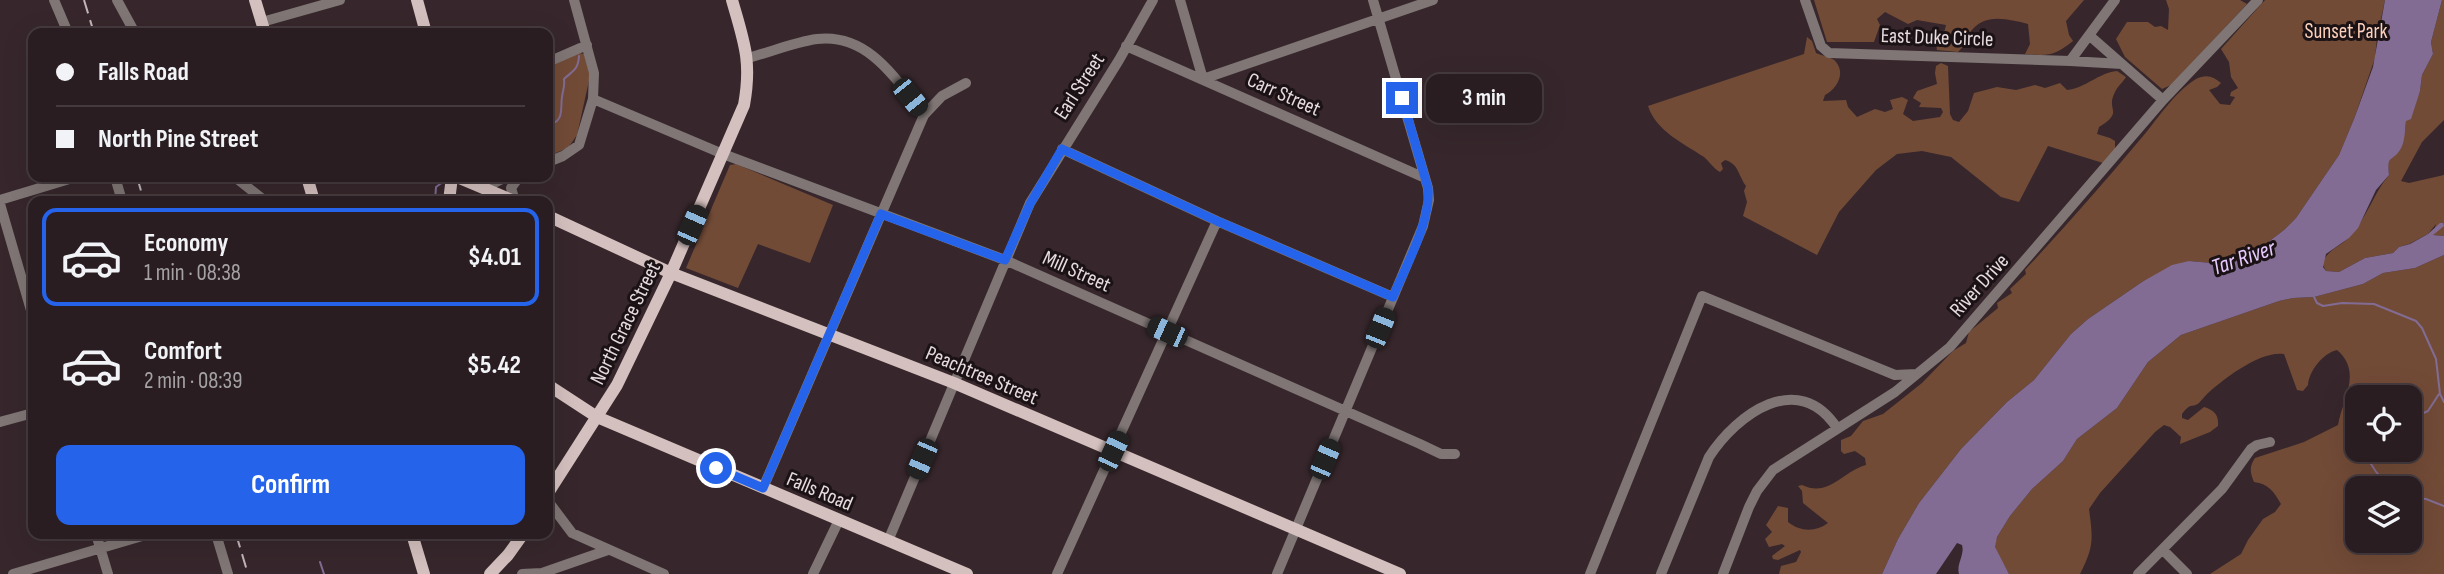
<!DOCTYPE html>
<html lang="en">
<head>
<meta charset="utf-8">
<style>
  body { margin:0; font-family:"Sofia Sans Condensed",sans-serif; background:#352a2e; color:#f1f3f6; height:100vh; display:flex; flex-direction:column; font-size:26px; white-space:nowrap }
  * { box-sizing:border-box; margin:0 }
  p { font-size:23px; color:#a5a2a5 }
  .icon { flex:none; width:38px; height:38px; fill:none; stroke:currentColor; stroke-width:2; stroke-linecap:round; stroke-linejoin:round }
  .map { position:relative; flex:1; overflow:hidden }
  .details { position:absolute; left:28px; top:196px; width:525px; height:343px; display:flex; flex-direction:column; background:#291d21; border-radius:14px; box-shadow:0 7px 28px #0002,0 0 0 2px #453b3f }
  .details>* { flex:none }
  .hud { position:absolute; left:28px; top:28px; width:525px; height:154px; border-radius:14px; box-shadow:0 7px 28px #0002,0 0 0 2px #453b3f; display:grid; align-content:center; height:154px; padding:0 28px; background:#291d21 }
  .fabs { position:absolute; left:2345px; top:385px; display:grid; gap:14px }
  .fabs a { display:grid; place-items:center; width:77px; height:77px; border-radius:14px; background:#291d21; box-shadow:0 7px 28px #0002,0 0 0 2px #453b3f; font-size:35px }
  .end { position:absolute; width:32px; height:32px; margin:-16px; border:9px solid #2563eb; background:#fff; box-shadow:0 0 0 4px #fff }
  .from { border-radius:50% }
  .bubble { position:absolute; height:49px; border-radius:14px; background:#291d21; box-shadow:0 7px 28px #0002,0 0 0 2px #453b3f; font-size:23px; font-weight:700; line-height:49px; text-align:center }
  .car { position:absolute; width:21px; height:42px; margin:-21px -10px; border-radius:9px; box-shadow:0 0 5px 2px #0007; background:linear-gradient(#222 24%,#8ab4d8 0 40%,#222 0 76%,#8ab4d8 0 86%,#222 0) }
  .hud b { display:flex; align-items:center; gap:24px; height:66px; font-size:26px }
  .hud b+b { border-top:2px solid #453b3f }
  .hud i { width:18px; height:18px; background:#f1f3f6 }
  ul { padding:12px 0 0; list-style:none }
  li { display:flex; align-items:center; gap:21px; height:98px; margin:0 14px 10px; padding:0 14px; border:4px solid transparent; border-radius:14px }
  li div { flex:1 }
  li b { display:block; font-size:26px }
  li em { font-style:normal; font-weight:700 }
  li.on { border-color:#2563eb }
  li>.icon { width:63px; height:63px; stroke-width:1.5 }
  .cta { display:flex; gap:14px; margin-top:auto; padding:14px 28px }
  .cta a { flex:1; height:80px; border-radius:14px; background:#2563eb; color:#fff; font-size:28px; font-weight:700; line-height:80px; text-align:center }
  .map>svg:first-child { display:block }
  .green { fill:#724b37; fill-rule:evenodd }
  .water { fill:#826c94 }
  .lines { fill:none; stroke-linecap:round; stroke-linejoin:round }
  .stream { stroke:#826c94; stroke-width:2 }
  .minor { stroke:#7f7675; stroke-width:10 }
  .major { stroke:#d4c0be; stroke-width:12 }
  .rail { stroke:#c1b5b8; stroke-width:2; stroke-dasharray:14 7; stroke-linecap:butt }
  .route { stroke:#2563eb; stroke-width:9 }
  .labels { text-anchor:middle; stroke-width:6; stroke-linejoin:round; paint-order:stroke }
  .park-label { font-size:21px; fill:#fdd1bb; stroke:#1a1214 }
  .street-label { font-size:21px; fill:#e6dbde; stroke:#1a1214 }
  .water-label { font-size:23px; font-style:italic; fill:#e7caff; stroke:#1a1214 }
</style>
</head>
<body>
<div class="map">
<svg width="2444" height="574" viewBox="0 0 2444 574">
  <rect width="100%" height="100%" fill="#37272c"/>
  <path class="green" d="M 1814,0 L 2084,0 L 2066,21 L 2069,35 L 2073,41 C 2054,56 2049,56 2025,54 L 2030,44 L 2028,24 C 2007,19 1983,12 1969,34 L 1971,38 L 1958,52 L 1937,50 L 1936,43 L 1943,37 L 1946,25 L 1917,20 L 1908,24 L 1885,12 L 1877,19 L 1880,25 L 1874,42 L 1827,42 Z
    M 2166,0 L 2240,0 L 2247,4 L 2171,85 L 2162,89 L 2125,57 L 2116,39 L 2127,22 L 2148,22 L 2155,27 L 2161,26 L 2168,30 L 2169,9 Z
    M 2265,0 L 2385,0 L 2377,37 L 2375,58 L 2354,119 L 2339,155 L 2296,218 L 2284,230 L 2246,259 L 2223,264 L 2189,261 L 2142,282 L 2088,319 L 2071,334 L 2034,380 L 2007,402 L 1961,449 L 1919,503 L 1898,539 L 1882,574 L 1779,574 L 1781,566 L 1796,562 L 1801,552 L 1800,550 L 1778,560 L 1773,559 L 1772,556 L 1785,546 L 1782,544 L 1769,547 L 1765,539 L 1772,532 L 1766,525 L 1778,506 L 1788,508 L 1788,522 C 1800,532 1816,532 1828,523 L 1803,503 L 1802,491 L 1798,486 L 1802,485 C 1829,498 1843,471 1866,465 L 1865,458 L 1855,451 L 1844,454 L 1841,451 L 1841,440 L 1851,436 L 1863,421 L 1883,414 L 1922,383 L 1953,351 L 1966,343 L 1969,332 L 1998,308 L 1997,303 L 2012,293 L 2010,289 L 2026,274 L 2025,270 C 2064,228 2102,185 2138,142 C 2156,122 2173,93 2196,79 C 2206,74 2213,76 2221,83 L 2217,87 L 2209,90 L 2220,104 L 2230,105 L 2235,97 L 2230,96 L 2231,92 L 2238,88 L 2231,77 L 2229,62 L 2221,49 Z
    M 2442,0 L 2444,0 L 2444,120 L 2422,142 L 2401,181 L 2409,183 L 2444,175 L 2444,236 L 2433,235 L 2436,224 L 2428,234 L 2409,244 L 2399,247 L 2393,253 L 2365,258 L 2339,272 L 2326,271 L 2322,263 C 2330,247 2340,248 2350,236 C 2367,218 2373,194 2389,175 L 2388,163 L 2405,131 L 2406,121 L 2420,91 L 2422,75 L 2433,54 L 2431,42 Z
    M 1807,37 L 1812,41 L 1816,53 C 1822,56 1833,57 1836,62 C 1846,74 1836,90 1825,95 L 1823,101 L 1846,100 L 1848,107 L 1857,117 L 1875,109 L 1885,112 L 1893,109 L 1890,100 L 1902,97 L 1908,100 L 1903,114 L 1913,121 L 1940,117 L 1943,112 L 1941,108 L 1919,107 L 1921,103 L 1913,98 L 1917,91 L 1937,84 L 1935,73 L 1936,66 L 1941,63 L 1948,66 L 1950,114 L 1953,120 L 1959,122 L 1968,111 L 1974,93 L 1997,87 L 2016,90 L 2035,85 L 2045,88 L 2060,83 L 2067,90 C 2086,88 2098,73 2117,71 L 2126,77 C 2123,82 2117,87 2115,92 C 2105,111 2125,111 2099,127 L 2097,134 L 2110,138 L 2115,141 L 2115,149 L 2103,163 L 2048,146 L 2019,202 L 2001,197 L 1951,157 L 1922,151 L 1897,154 L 1876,170 L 1839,212 L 1817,255 L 1743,216 L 1747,202 L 1744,191 L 1746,186 C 1738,175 1739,164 1725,160 L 1721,163 L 1723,169 L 1720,172 C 1713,168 1710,162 1704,157 C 1683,143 1656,131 1648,106 L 1804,54 Z
    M 579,53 L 584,54 L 590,76 L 577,135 L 568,148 L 548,156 L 548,67 Z
    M 736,164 L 833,205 L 810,263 L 758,244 L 738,288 L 686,268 L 730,165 Z
    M 2444,255 L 2444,574 L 2210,574 L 2241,554 L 2248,540 L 2263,519 L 2275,512 L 2281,504 C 2274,492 2269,484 2254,482 C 2250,472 2249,467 2255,458 L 2304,442 L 2338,425 C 2342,400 2363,372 2337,350 C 2323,353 2309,371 2308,385 L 2303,391 L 2297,390 L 2284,354 C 2261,350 2223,379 2207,394 C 2205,396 2201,401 2199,403 C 2190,409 2192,401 2182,414 L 2182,418 L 2188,420 L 2204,407 C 2214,410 2219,415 2218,426 L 2210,432 L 2180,444 L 2181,437 L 2170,427 L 2164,425 L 2155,432 L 2100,493 L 2089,509 C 2093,539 2094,547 2080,574 L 2009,574 L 1994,547 L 1997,537 L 2010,516 L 2032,489 L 2063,461 L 2077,439 L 2117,408 L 2148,362 L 2181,335 L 2279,301 L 2293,298 L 2314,297 L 2363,284 L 2383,273 L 2415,268 ZM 2357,397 L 2410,397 L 2410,450 L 2357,450 ZM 2357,488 L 2410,488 L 2410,541 L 2357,541 Z"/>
  <path class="water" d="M 2385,0 L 2442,0 L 2431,42 L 2433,54 L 2422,75 L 2420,91 L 2411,119 L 2406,121 C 2405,129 2405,143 2400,150 C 2391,163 2387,154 2389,175 L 2376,190 L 2358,228 L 2349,238 L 2326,254 L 2323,267 L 2326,271 L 2339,272 L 2365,258 L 2393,253 L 2399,247 L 2410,244 L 2428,234 L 2440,223 L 2443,223 L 2444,226 L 2433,235 L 2444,236 L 2444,255 L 2415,268 L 2383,273 L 2363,284 L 2314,297 L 2293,298 L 2279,301 L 2181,335 L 2148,362 L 2117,408 L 2077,439 L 2063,461 L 2032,489 L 2010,516 L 1997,537 L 1995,547 L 2009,574 L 1959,574 C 1956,564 1965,555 1962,545 L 1957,543 L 1936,574 L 1882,574 L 1898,539 L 1919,503 L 1961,449 L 2007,402 L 2034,380 L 2071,334 L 2088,319 L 2142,282 L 2172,265 L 2189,261 L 2223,264 L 2246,259 L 2284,230 L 2296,218 L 2339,155 L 2354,119 L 2373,67 Z"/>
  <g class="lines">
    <path class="stream" d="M 548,125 C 565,121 560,110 562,97 C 563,89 565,87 564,79 C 572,71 578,71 579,56
      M 435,201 L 436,187 L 447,179
      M 2314,297 L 2317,303 L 2323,306 L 2342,303 L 2374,304 L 2416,321 L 2422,328 L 2436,359 L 2440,394 L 2444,402
      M 2410,419 L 2428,411 L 2439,394
      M 2364,450 C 2370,465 2379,478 2392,488
      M 2410,497 L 2426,499 L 2444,506
      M 320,562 L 324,574"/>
    <path class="minor" d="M 54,0 L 68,33
      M 117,0 L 135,33
      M 1180,0 L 1203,79 L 1433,0
      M 1805,0 L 1821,46 L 1829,53 L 2070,61 L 2115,0
      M 262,22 L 340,0
      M 2090,36 L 2163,100
      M 1126,46 L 1425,178
      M 748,58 C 771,52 794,42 817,39 C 869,33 896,80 924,115
      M 2070,61 L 2122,64
      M 548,62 L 587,45
      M 593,99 L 723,154 L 1005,260 L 1420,444 L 1441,454 L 1455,454
      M 1062,149 L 1217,221 L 1393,297
      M 548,162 L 563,156 L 579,145 L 593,99 L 594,73 L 574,0
      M 115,177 L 122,201
      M 235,177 L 265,201
      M 484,188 L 506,177
      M 0,200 L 76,177
      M 515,201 L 511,188 L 519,177
      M 0,204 L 33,317
      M 0,422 L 33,413
      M 763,488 L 924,115 L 942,96 L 966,83
      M 548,501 L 572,533 L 664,574
      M 96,534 L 108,574
      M 216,534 L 228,574
      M 888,541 L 1030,203 L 1119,60 L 1153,0
      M 2163,550 L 2187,574
      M 13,574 L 149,534
      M 522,574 L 542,573 L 608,550
      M 813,574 L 839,520
      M 1057,574 L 1217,221
      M 1277,574 L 1423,226 L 1429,200 L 1428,188 L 1373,0
      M 1590,574 L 1702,296 L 1895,375 L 1916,374
      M 1661,574 L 1709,457 C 1737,414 1798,369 1837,428
      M 1723,574 L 1749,507 L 1757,491 L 1773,470 L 1895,392 L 1950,347 L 2163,100 L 2258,0
      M 2138,574 L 2222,489 L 2251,449 L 2257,445 L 2270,442"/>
    <path class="major" d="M 255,0 L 265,33
      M 417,0 L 426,33
      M 307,177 L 314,201
      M 457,177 L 514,201
      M 449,201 L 452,177
      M 548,216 L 671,273 L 954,383 L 1400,574
      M 548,385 L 597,417 L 967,574
      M 548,493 L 617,385 L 671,273 L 744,105 C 752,61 744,42 732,0
      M 412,534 L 424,574
      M 490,574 L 508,555 L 523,534"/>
    <path class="rail" d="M 84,0 L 94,33
      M 137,177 L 144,201
      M 236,534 L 248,574"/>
  </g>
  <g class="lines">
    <path class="route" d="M 716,468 L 763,488 L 881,214 L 1005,260 L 1030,204 L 1062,149 L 1217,221 L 1393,297 C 1406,265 1431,222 1428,188 L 1402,98"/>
  </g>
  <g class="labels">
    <g class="park-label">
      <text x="2346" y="38">Sunset Park</text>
    </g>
    <g class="street-label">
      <text transform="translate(1937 37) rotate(2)" y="7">East Duke Circle</text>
      <text transform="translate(1079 86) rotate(-57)" y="7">Earl Street</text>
      <text transform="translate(1284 94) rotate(24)" y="7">Carr Street</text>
      <text transform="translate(1077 271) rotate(24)" y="7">Mill Street</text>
      <text transform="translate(1979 285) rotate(-48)" y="7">River Drive</text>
      <text transform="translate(625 323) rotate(-64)" y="7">North Grace Street</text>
      <text transform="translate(982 375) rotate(23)" y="7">Peachtree Street</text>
      <text transform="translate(820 491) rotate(23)" y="7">Falls Road</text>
    </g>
    <g class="water-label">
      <text transform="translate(2243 257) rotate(-19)" y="8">Tar River</text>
    </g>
  </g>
</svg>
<div class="fabs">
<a><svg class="icon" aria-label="locate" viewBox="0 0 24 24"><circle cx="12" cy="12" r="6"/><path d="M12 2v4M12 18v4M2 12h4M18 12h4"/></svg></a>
<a><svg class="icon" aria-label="layers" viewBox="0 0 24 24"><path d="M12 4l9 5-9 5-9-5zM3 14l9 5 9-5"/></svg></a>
</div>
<i class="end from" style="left:716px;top:468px"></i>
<i class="end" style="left:1402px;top:98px"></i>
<div class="bubble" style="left:1426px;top:74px;width:116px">3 min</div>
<i class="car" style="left:910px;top:97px;rotate:141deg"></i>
<i class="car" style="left:692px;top:225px;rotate:24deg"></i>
<i class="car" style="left:1380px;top:328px;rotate:22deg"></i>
<i class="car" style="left:1167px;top:332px;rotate:294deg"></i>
<i class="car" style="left:1113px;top:451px;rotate:25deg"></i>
<i class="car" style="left:922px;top:459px;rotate:203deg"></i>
<i class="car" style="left:1325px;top:459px;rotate:23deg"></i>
<div class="hud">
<b><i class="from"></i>Falls Road</b>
<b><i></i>North Pine Street</b>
</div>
<section class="details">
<ul>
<li class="on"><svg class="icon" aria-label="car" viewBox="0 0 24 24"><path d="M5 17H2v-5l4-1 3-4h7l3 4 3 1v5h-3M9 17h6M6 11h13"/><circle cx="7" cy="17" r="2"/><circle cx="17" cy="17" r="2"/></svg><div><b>Economy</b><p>1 min · 08:38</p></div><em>$4.01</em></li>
<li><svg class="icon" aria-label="car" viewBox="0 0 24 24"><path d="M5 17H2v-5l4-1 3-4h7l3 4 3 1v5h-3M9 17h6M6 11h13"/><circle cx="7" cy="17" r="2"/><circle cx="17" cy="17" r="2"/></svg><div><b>Comfort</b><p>2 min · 08:39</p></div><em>$5.42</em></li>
</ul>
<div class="cta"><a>Confirm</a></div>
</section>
</div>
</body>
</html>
